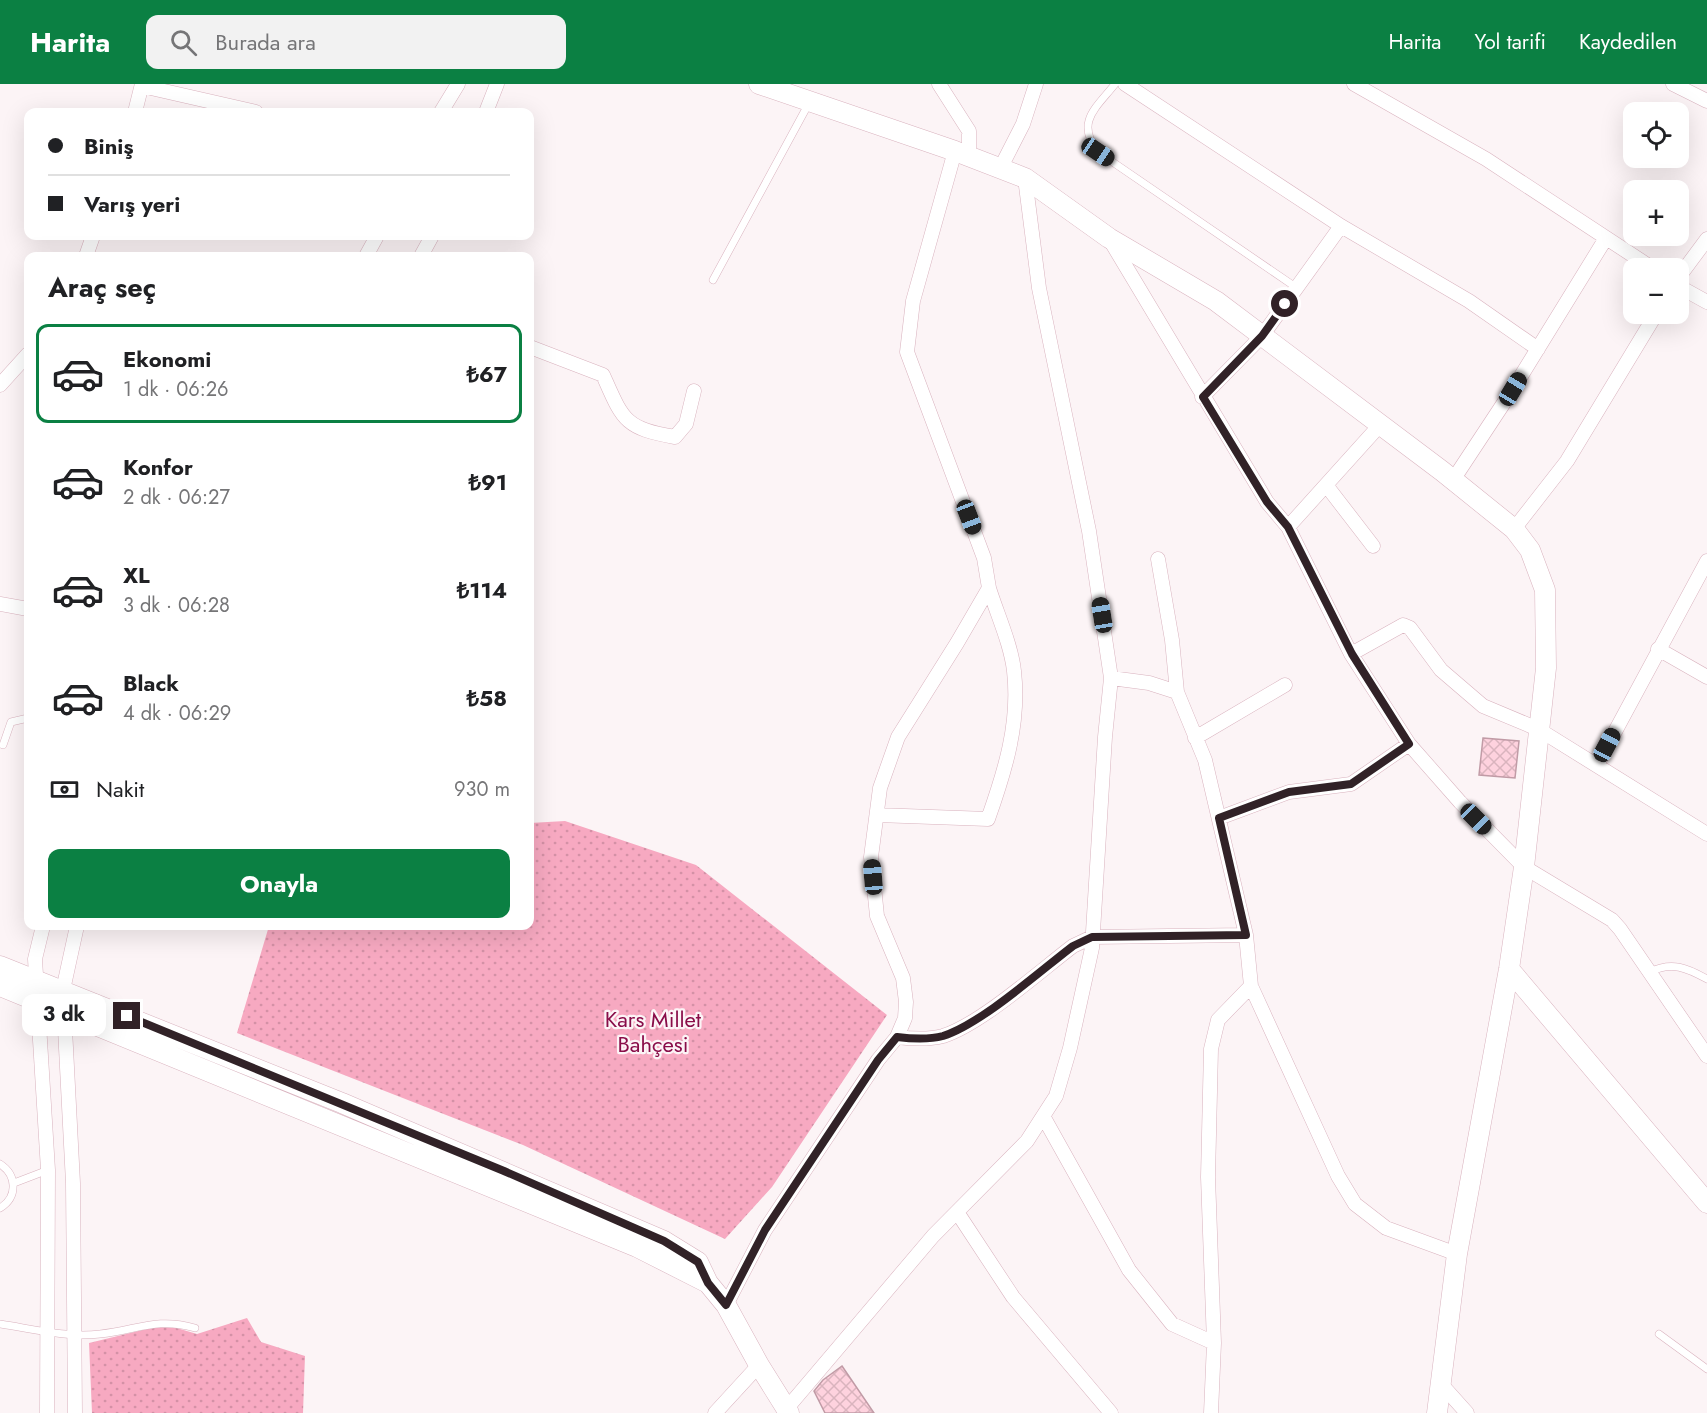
<!DOCTYPE html>
<html lang="tr">
<head>
<meta charset="utf-8">
<style>
  body { margin:0; font-family:Jost,sans-serif; background:#f2f2f2; color:#202124; height:100vh; display:flex; flex-direction:column; font-size:22px; white-space:nowrap }
  * { box-sizing:border-box; margin:0 }
  p { font-size:20px; color:#757577 }
  .icon { flex:none; width:33px; height:33px; fill:none; stroke:currentColor; stroke-width:2; stroke-linecap:round; stroke-linejoin:round }
  .map { position:relative; flex:1; overflow:hidden }
  .details { position:absolute; left:24px; top:168px; width:510px; height:678px; display:flex; flex-direction:column; background:#fff; border-radius:12px; box-shadow:0 6px 24px #0002 }
  .details>* { flex:none }
  .guide { position:absolute; left:24px; top:24px; width:510px; height:132px; border-radius:12px; box-shadow:0 6px 24px #0002; display:grid; align-content:center; height:132px; padding:0 24px; background:#fff }
  .tools { position:absolute; left:1623px; top:18px; display:grid; gap:12px }
  .tools a { display:grid; place-items:center; width:66px; height:66px; border-radius:12px; background:#fff; box-shadow:0 6px 24px #0002; font-size:30px }
  .end { position:absolute; width:27px; height:27px; margin:-14px; border:8px solid #312227; background:#fff; box-shadow:0 0 0 3px #fff }
  .from { border-radius:50% }
  .bubble { position:absolute; height:42px; border-radius:12px; background:#fff; box-shadow:0 6px 24px #0002; font-size:20px; font-weight:700; line-height:42px; text-align:center }
  .car { position:absolute; width:18px; height:36px; margin:-18px -9px; border-radius:8px; box-shadow:0 0 4px 2px #0007; background:linear-gradient(#222 24%,#8ab4d8 0 40%,#222 0 76%,#8ab4d8 0 86%,#222 0) }
  .guide b { display:flex; align-items:center; gap:21px; height:57px; font-size:22px }
  .guide b+b { border-top:2px solid #e0e0e0 }
  .guide i { width:15px; height:15px; background:#202124 }
  ul { padding:0; list-style:none }
  li { display:flex; align-items:center; gap:18px; height:99px; margin:0 12px 9px; padding:0 12px; border:3px solid transparent; border-radius:12px }
  li div { flex:1 }
  li b { display:block; font-size:22px }
  li em { font-style:normal; font-weight:700 }
  li.selected { border-color:#0b8043 }
  li>.icon { width:54px; height:54px; stroke-width:1.5 }
  h2 { padding:0 24px; font-size:27px; line-height:72px }
  .pay { display:flex; align-items:center; gap:15px; height:66px; padding:0 24px; font-size:22px }
  .pay p { margin-inline-start:auto }
  .action { display:flex; gap:12px; margin-top:auto; padding:12px 24px }
  .action a { flex:1; height:69px; border-radius:12px; background:#0b8043; color:#fff; font-size:24px; font-weight:700; line-height:69px; text-align:center }
  header { display:flex; align-items:center; gap:36px; box-sizing:border-box; height:84px; padding:0 30px; background:#0b8043; color:#fff }
  header strong { font-size:28px }
  nav { display:flex; gap:33px; margin-inline-start:auto; font-size:21px }
  .search { width:420px; height:54px; background:#f2f2f2; display:flex; align-items:center; gap:15px; box-sizing:border-box; padding:0 21px; border-radius:12px; color:#757577; font-size:22px }
  .map>svg:first-child { display:block }
  .park { fill:url(#park-dots) }
  .building { fill:url(#building-cross-hatch); stroke:#c19ba6; stroke-width:1.5 }
  .lines { fill:none; stroke-linecap:round; stroke-linejoin:round }
  .lane-casing { stroke:#d9b2be; stroke-width:8 }
  .street-casing { stroke:#d9b2be; stroke-width:15 }
  .secondary-casing { stroke:#d9b2be; stroke-width:21 }
  .lane { stroke:#fff; stroke-width:7 }
  .street { stroke:#fff; stroke-width:14 }
  .secondary { stroke:#fff; stroke-width:20 }
  .route { stroke:#312227; stroke-width:8 }
  .labels { text-anchor:middle; stroke-width:4.5; stroke-linejoin:round; paint-order:stroke }
  .park-label { font-size:22px; fill:#890d49; stroke:#fcf4f6 }
</style>
</head>
<body>
<header>
<strong>Harita</strong>
<div class="search"><svg class="icon" aria-label="search" viewBox="0 0 24 24"><circle cx="10" cy="10" r="6"/><path d="M15 15l6 6"/></svg>Burada ara</div>
<nav><a>Harita</a><a>Yol tarifi</a><a>Kaydedilen</a></nav>
</header>
<div class="map">
<svg width="1707" height="1329" viewBox="0 0 1707 1329">
  <defs>
    <pattern id="park-dots" width="8" height="8" patternUnits="userSpaceOnUse" patternTransform="scale(1.5)"><rect width="8" height="8" fill="#f7a9c1"/><path d="M2 2h.1M6 6h.1" fill="none" stroke="#d491a6" stroke-width="1.8" stroke-linecap="round"/></pattern>
    <pattern id="building-cross-hatch" width="8" height="8" patternUnits="userSpaceOnUse" patternTransform="scale(1.5)"><rect width="8" height="8" fill="#fed2de"/><path d="M0 0l8 8M0 8l8-8" fill="none" stroke="#dab4be"/></pattern>
  </defs>
  <rect width="100%" height="100%" fill="#fcf4f6"/>
  <path class="park" d="M 565,737 L 696,781 L 887,931 L 772,1103 L 725,1155 L 523,1061 L 237,949 L 269,842 L 530,842 L 530,739 Z
    M 247,1234 L 261,1258 L 305,1272 L 303,1329 L 92,1329 L 89,1259 L 159,1242 L 170,1242 L 197,1250 Z"/>
  <path class="building" d="M 1483,654 L 1519,657 L 1515,694 L 1479,691 Z
    M 842,1282 L 874,1329 L 825,1329 L 814,1307 L 823,1296 Z"/>
  <g class="lines">
    <g class="lane-casing">
      <path id="lane" d="M 1115,0 C 1096,24 1075,38 1098,68 L 1297,204
        M 713,196 L 809,19
        M 3,661 L 11,638 L 28,634
        M 1650,888 C 1672,877 1687,884 1707,895
        M 0,1080 C 17,1091 18,1113 0,1124
        M 14,1099 L 48,1086
        M 0,1240 C 33,1245 67,1254 100,1250 C 138,1246 156,1233 195,1244
        M 1659,1250 L 1707,1285"/>
    </g>
    <g class="street-casing">
      <path id="street" d="M 939,0 L 969,47 L 969,72
        M 1125,0 L 1341,142 L 1469,217 L 1538,265
        M 1354,0 L 1486,75 L 1652,184
        M 1673,0 L 1707,17
        M 142,2 L 256,28
        M 135,28 L 142,0
        M 441,28 L 458,0
        M 486,28 L 497,0
        M 1000,85 L 1023,40 L 1036,0
        M 1110,156 L 1267,418 L 1288,443 L 1351,570 L 1409,660 L 1460,718 L 1524,783 L 1612,836 L 1620,845 L 1707,972
        M 86,172 L 93,152
        M 366,172 L 377,152
        M 421,172 L 432,152
        M 1678,194 L 1707,155
        M 1678,202 L 1707,218
        M 530,263 L 603,291 C 623,336 624,344 675,353 L 686,340 L 694,307
        M 0,301 L 28,270
        M 1202,313 L 1262,252 L 1341,142
        M 1453,396 L 1513,305 L 1606,154
        M 1326,401 L 1373,462
        M 1288,443 L 1380,341
        M 1514,445 L 1567,377 L 1656,230
        M 1158,475 L 1172,556 L 1177,608 L 1205,676 L 1246,851 L 1251,902 L 1338,1092 L 1355,1120 L 1386,1144 L 1457,1170
        M 0,520 L 28,525
        M 1658,565 L 1707,593
        M 1351,570 L 1403,541 L 1410,544 L 1441,586 L 1483,622 L 1538,645 L 1707,750
        M 1111,594 L 1149,599 L 1177,608
        M 1195,654 L 1285,601
        M 1597,681 L 1707,477
        M 877,731 L 988,735 C 1005,687 1020,639 1014,587 C 1011,560 997,530 989,504
        M 1219,734 L 1289,708 L 1351,700 L 1409,660
        M 43,842 L 35,875 L 48,1086 L 47,1329
        M 897,953 C 913,955 928,956 943,952 C 981,940 1040,887 1073,862 L 1092,853 L 1246,851
        M 1043,1032 L 1129,1186 L 1172,1240 L 1214,1259
        M 957,1128 L 1013,1213 L 1111,1329
        M 726,1221 L 765,1146 L 878,976 L 897,953 L 905,934 L 906,918 L 903,894 L 877,832 L 871,773 L 880,704 L 898,653 L 957,559 L 989,504 L 984,474 L 907,268 L 913,217 L 955,67
        M 1441,1300 L 1467,1329
        M 788,1323 L 933,1152 L 1027,1057 L 1056,1012 L 1070,964 L 1092,864 L 1105,653 L 1111,594 L 1089,447 L 1039,204 L 1025,94
        M 75,1329 L 73,1099 L 63,906 L 77,842
        M 715,1329 L 759,1281
        M 1211,1329 L 1214,1259 L 1208,1093 L 1211,965 L 1218,936 L 1251,902"/>
    </g>
    <g class="secondary-casing">
      <path id="secondary" d="M 759,0 L 955,67 L 1025,94 L 1109,154 L 1216,217 L 1442,387 L 1514,445 L 1530,466 L 1545,506 L 1546,584 L 1524,783 L 1509,885 L 1457,1170 L 1437,1329
        M 0,882 L 342,1019 L 664,1157 L 698,1178 L 708,1199 L 726,1221 L 759,1281 L 789,1329
        M 1509,885 L 1707,1119
        M 0,902 L 637,1163 L 708,1199"/>
    </g>
    <use href="#lane" class="lane"/>
    <use href="#street" class="street"/>
    <use href="#secondary" class="secondary"/>
  </g>
  <g class="lines">
    <path class="route" d="M 127,932 L 504,1087 L 664,1157 L 698,1178 L 708,1199 L 726,1221 L 765,1146 L 878,976 L 897,953 C 913,955 928,956 943,952 C 981,940 1040,887 1073,862 L 1092,853 L 1246,851 L 1219,734 L 1289,708 L 1351,700 L 1409,660 L 1352,570 L 1288,443 L 1267,418 L 1203,313 L 1262,252 L 1285,220"/>
  </g>
  <g class="labels">
    <g class="park-label">
      <text x="653" y="943">Kars Millet<tspan x="653" dy="25">Bahçesi</tspan></text>
    </g>
  </g>
</svg>
<div class="tools">
<a><svg class="icon" aria-label="locate" viewBox="0 0 24 24"><circle cx="12" cy="12" r="6"/><path d="M12 2v4M12 18v4M2 12h4M18 12h4"/></svg></a>
<a>+</a>
<a>−</a>
</div>
<i class="end from" style="left:1285px;top:220px"></i>
<i class="end" style="left:127px;top:932px"></i>
<div class="bubble" style="left:22px;top:910px;width:84px">3 dk</div>
<i class="car" style="left:1098px;top:68px;rotate:124deg"></i>
<i class="car" style="left:1513px;top:305px;rotate:31deg"></i>
<i class="car" style="left:969px;top:433px;rotate:159deg"></i>
<i class="car" style="left:1102px;top:531px;rotate:351deg"></i>
<i class="car" style="left:1607px;top:661px;rotate:28deg"></i>
<i class="car" style="left:1476px;top:735px;rotate:135deg"></i>
<i class="car" style="left:873px;top:793px;rotate:355deg"></i>
<div class="guide">
<b><i class="from"></i>Biniş</b>
<b><i></i>Varış yeri</b>
</div>
<section class="details">
<h2>Araç seç</h2>
<ul>
<li class="selected"><svg class="icon" aria-label="car" viewBox="0 0 24 24"><path d="M5 17H2v-5l4-1 3-4h7l3 4 3 1v5h-3M9 17h6M6 11h13"/><circle cx="7" cy="17" r="2"/><circle cx="17" cy="17" r="2"/></svg><div><b>Ekonomi</b><p>1 dk · 06:26</p></div><em>₺67</em></li>
<li><svg class="icon" aria-label="car" viewBox="0 0 24 24"><path d="M5 17H2v-5l4-1 3-4h7l3 4 3 1v5h-3M9 17h6M6 11h13"/><circle cx="7" cy="17" r="2"/><circle cx="17" cy="17" r="2"/></svg><div><b>Konfor</b><p>2 dk · 06:27</p></div><em>₺91</em></li>
<li><svg class="icon" aria-label="car" viewBox="0 0 24 24"><path d="M5 17H2v-5l4-1 3-4h7l3 4 3 1v5h-3M9 17h6M6 11h13"/><circle cx="7" cy="17" r="2"/><circle cx="17" cy="17" r="2"/></svg><div><b>XL</b><p>3 dk · 06:28</p></div><em>₺114</em></li>
<li><svg class="icon" aria-label="car" viewBox="0 0 24 24"><path d="M5 17H2v-5l4-1 3-4h7l3 4 3 1v5h-3M9 17h6M6 11h13"/><circle cx="7" cy="17" r="2"/><circle cx="17" cy="17" r="2"/></svg><div><b>Black</b><p>4 dk · 06:29</p></div><em>₺58</em></li>
</ul>
<div class="pay"><svg class="icon" aria-label="cash" viewBox="0 0 24 24"><path d="M3 7h18v10H3z"/><circle cx="12" cy="12" r="2"/></svg>Nakit<p>930 m</p></div>
<div class="action"><a>Onayla</a></div>
</section>
</div>
</body>
</html>
